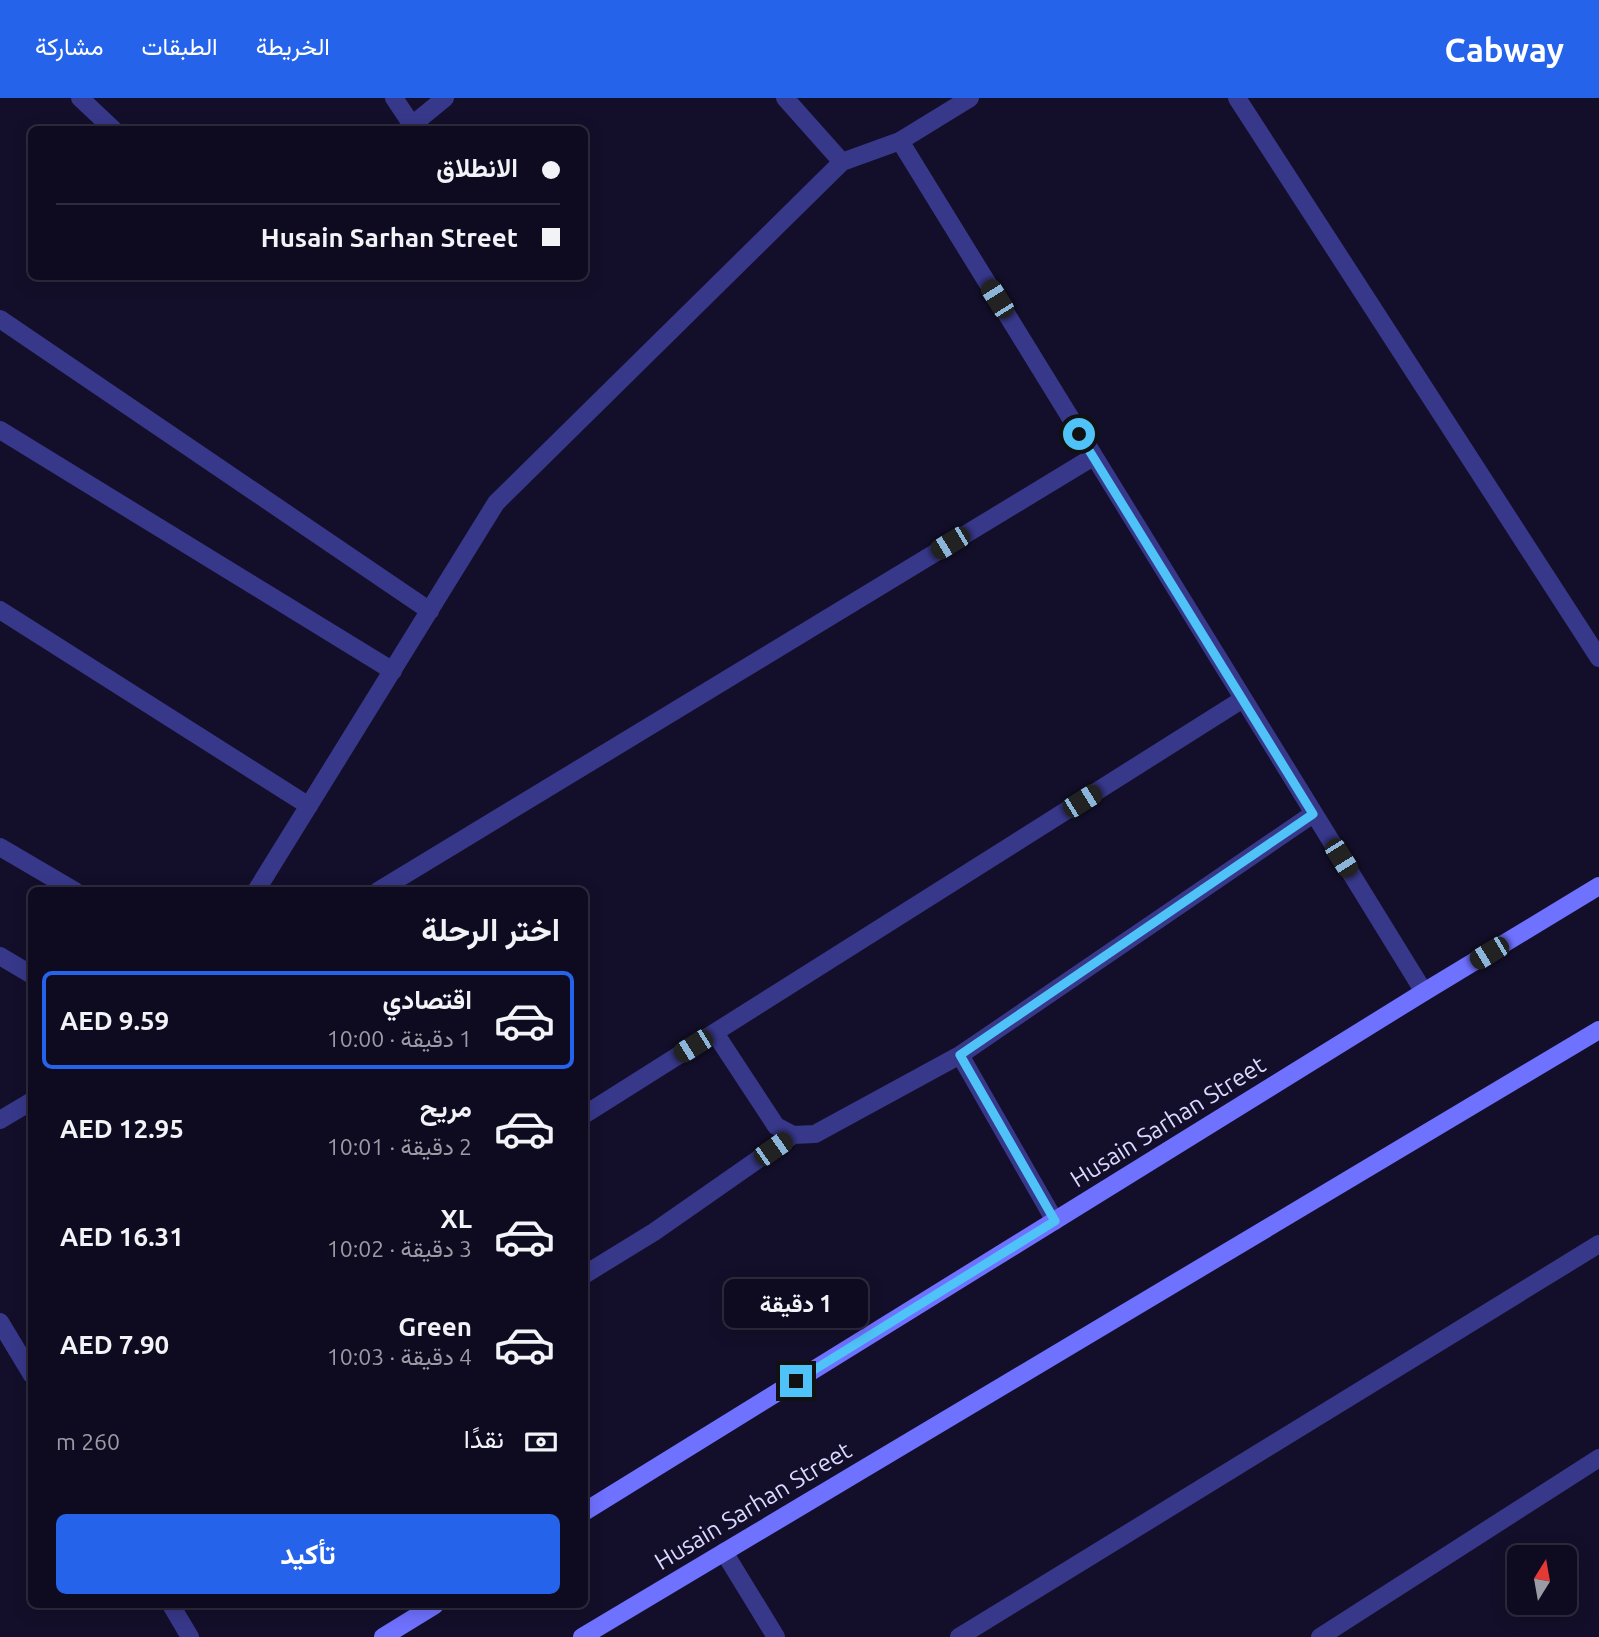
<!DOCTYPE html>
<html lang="ar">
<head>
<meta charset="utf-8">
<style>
  body { margin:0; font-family:Ubuntu,Vazirmatn,sans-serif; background:#171429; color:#f1f3f6; direction:rtl; height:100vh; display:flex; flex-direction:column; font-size:26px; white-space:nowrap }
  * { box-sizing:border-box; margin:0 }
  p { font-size:23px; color:#9b9ba5 }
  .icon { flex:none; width:38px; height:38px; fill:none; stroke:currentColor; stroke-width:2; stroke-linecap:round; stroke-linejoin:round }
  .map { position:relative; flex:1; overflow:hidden; direction:ltr }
  .side { position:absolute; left:28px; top:789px; width:560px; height:721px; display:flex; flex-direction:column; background:#0e0b20; border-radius:10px; box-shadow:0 4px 18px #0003,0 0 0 2px #2e2b3e; direction:rtl }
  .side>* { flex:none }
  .banner { position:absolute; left:28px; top:28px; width:560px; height:154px; border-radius:10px; box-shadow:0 4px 18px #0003,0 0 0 2px #2e2b3e; direction:rtl; display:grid; align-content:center; height:154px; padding:0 28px; background:#0e0b20 }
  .needle { width:46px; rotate:11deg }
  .controls { position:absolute; left:1507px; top:1447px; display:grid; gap:14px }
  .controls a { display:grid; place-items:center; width:70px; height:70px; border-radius:10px; background:#0e0b20; box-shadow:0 4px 18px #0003,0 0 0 2px #2e2b3e; font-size:35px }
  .end { position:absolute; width:32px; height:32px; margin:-16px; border:9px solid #4fc3f7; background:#111; box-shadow:0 0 0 4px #111 }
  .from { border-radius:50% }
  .bubble { position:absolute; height:49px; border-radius:10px; background:#0e0b20; box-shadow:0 4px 18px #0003,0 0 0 2px #2e2b3e; font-size:23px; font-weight:700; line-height:49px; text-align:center; direction:rtl }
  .car { position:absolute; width:21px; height:42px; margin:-21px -10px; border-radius:9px; box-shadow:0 0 5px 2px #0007; background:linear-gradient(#222 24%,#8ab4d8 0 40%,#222 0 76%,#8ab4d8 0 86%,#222 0) }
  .banner b { display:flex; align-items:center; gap:24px; height:66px; font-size:26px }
  .banner b+b { border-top:2px solid #2e2b3e }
  .banner i { width:18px; height:18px; background:#f1f3f6 }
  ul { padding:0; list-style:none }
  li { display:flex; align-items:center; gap:21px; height:98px; margin:0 14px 10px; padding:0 14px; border:4px solid transparent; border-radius:10px }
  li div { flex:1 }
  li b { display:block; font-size:26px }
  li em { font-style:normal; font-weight:700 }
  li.selected { border-color:#2563eb }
  li>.icon { width:63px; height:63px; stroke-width:1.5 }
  h2 { padding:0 28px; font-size:32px; line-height:84px }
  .pay { display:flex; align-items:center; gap:18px; height:77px; padding:0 28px; font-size:26px }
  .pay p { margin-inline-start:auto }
  .button { display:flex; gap:14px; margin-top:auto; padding:14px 28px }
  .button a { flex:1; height:80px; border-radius:10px; background:#2563eb; color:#fff; font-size:28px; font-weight:700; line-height:80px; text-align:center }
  header { display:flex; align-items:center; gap:42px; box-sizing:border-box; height:98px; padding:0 35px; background:#2563eb; color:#fff }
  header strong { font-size:33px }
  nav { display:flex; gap:38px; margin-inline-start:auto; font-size:24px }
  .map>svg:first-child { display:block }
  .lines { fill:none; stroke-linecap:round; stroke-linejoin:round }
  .street { stroke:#38388b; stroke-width:18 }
  .secondary { stroke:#6f71ff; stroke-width:18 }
  .route { stroke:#4fc3f7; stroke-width:9 }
  .labels { text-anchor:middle; stroke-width:5; stroke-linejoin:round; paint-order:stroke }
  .street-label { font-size:24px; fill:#dbd8ff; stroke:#130f2a }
</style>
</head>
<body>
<header>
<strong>Cabway</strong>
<nav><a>الخريطة</a><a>الطبقات</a><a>مشاركة</a></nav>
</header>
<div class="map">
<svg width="1599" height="1539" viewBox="0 0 1599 1539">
  <rect width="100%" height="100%" fill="#130f2a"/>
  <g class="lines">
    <path class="street" d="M 80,0 L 114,32
      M 394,0 L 412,27
      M 785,0 L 842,64
      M 1237,0 L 1599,560
      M 406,32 L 445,0
      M 900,43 L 970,0
      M 0,221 L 430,513
      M 0,332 L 393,573
      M 0,512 L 309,708
      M 0,749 L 75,793
      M 256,793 L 496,405 L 842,64 L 900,43 L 1424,894
      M 378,793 L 1093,359
      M 0,858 L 32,877
      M 715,935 L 776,1028 L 793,1037 L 815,1036 L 960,957 L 1313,716
      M 960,957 L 1055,1123
      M 584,1017 L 1243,601
      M 0,1022 L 32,1003
      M 584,1177 L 654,1134 L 793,1037
      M 0,1224 L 32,1277
      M 724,1454 L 776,1539
      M 171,1507 L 190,1539
      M 959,1539 L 1599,1146
      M 1320,1539 L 1599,1360"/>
    <path class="secondary" d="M 584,1414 L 1424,894 L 1599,788
      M 383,1539 L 435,1507
      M 582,1539 L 1599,932"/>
  </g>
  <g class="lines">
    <path class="route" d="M 796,1283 L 1055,1123 L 960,957 L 1313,716 L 1079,336"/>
  </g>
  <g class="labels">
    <g class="street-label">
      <text transform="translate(1168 1024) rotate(-32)" y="8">Husain Sarhan Street</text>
      <text transform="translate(753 1408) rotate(-31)" y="8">Husain Sarhan Street</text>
    </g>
  </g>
</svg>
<div class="controls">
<a><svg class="needle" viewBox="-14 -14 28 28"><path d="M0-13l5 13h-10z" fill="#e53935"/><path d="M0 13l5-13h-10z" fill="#9b9ba5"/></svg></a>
</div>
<i class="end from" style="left:1079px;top:336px"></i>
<i class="end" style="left:796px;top:1283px"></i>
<div class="bubble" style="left:724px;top:1181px;width:144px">1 دقيقة</div>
<i class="car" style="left:997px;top:201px;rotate:328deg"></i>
<i class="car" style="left:950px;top:445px;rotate:239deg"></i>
<i class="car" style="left:1082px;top:703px;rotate:58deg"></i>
<i class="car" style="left:1341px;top:760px;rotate:148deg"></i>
<i class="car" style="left:1489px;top:855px;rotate:239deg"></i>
<i class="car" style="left:693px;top:948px;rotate:238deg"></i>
<i class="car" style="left:773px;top:1051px;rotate:55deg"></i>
<div class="banner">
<b><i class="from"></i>الانطلاق</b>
<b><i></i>Husain Sarhan Street</b>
</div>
<section class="side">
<h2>اختر الرحلة</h2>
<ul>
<li class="selected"><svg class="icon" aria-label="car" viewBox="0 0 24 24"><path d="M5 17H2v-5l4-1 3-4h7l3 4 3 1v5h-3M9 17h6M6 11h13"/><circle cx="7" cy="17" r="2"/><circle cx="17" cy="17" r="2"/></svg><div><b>اقتصادي</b><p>1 دقيقة · 10:00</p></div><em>AED 9.59</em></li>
<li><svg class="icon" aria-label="car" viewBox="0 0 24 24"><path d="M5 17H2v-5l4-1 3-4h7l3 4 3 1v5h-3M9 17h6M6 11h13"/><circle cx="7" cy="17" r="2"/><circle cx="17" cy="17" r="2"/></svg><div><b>مريح</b><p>2 دقيقة · 10:01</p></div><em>AED 12.95</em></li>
<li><svg class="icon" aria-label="car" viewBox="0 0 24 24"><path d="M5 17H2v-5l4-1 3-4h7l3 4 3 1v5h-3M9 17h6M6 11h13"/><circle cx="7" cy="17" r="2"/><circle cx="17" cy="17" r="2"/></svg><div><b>XL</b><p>3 دقيقة · 10:02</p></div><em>AED 16.31</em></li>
<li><svg class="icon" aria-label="car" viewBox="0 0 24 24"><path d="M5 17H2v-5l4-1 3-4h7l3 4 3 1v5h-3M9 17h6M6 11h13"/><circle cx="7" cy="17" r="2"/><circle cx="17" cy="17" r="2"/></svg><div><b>Green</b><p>4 دقيقة · 10:03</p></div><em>AED 7.90</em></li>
</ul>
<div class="pay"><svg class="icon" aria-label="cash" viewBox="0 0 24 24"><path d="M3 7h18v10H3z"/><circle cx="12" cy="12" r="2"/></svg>نقدًا<p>260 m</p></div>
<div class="button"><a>تأكيد</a></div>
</section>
</div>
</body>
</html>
